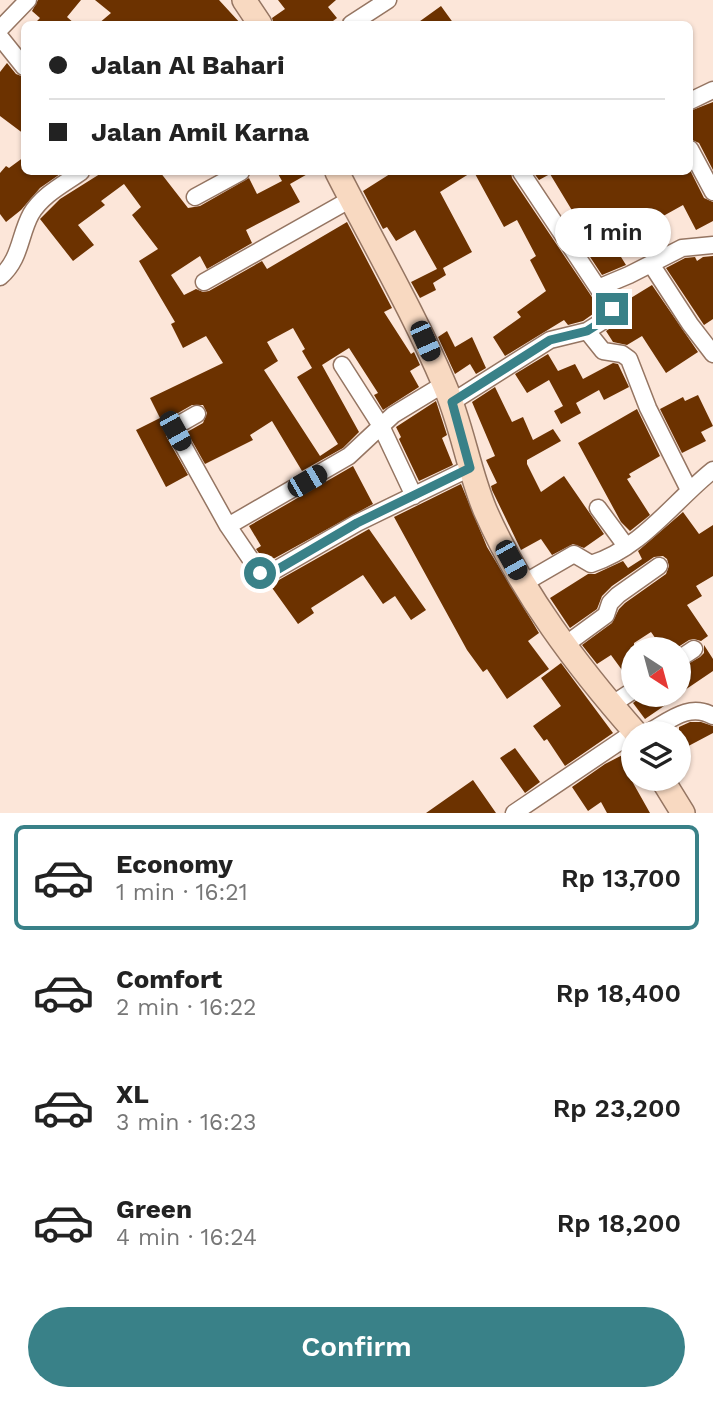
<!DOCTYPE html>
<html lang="en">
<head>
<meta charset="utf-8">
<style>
  body { margin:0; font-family:"Work Sans",sans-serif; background:#f6f6f6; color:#222; height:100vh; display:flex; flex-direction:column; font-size:26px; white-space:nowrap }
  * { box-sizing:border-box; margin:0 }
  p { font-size:23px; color:#767676 }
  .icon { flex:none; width:38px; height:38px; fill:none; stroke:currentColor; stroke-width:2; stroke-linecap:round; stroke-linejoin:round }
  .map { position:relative; height:813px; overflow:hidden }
  .sheet { display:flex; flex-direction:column; background:#fff; flex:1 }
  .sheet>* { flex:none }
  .banner { position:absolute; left:21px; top:21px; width:672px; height:154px; border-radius:10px; box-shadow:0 2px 5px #0004; display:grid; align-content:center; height:154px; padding:0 28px; background:#fff }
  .needle { width:46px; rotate:144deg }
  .controls { position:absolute; left:621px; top:637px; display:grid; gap:14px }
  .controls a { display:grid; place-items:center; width:70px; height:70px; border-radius:50%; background:#fff; box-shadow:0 2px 5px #0004; font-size:35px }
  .end { position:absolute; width:32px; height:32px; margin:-16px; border:9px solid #398188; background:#fff; box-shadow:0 0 0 4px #fff }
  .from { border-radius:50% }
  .bubble { position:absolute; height:49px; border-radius:24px; background:#fff; box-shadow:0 2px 5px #0004; font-size:23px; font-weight:600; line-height:49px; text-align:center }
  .car { position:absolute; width:21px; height:42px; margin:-21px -10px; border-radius:9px; box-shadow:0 0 5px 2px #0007; background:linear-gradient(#222 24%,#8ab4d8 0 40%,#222 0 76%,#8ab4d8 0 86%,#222 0) }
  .banner b { display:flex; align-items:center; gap:24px; height:66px; font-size:26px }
  .banner b+b { border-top:2px solid #e0e0e0 }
  .banner i { width:18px; height:18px; background:#222 }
  ul { padding:12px 0 0; list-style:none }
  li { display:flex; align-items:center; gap:21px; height:105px; margin:0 14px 10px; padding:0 14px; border:4px solid transparent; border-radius:10px }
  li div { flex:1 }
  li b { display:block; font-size:26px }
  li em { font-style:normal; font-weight:600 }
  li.active { border-color:#398188 }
  li>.icon { width:63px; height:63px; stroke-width:1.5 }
  .cta { display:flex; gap:14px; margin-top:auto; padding:14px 28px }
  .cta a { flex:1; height:80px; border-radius:42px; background:#398188; color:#fff; font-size:28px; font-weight:600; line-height:80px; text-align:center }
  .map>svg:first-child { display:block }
  .building { fill:#6c3200; fill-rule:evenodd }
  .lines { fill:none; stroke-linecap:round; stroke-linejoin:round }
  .minor-casing { stroke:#957562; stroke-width:19 }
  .secondary-casing { stroke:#957562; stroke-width:26 }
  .minor { stroke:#fff; stroke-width:16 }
  .secondary { stroke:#f8d9c1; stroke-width:23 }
  .route { stroke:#398188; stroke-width:9 }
</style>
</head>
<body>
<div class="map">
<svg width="713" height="813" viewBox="0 0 713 813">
  <rect width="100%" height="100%" fill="#fce6d9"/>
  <path class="building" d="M 38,0 L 81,0 L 67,17 L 75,24 L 34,24 L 40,18 L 32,11 Z
    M 95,0 L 219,0 L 241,24 L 98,24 L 111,13 Z
    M 278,0 L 336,0 L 328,7 L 337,18 L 329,24 L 274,24 L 272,18 L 285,9 Z
    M 441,6 L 454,24 L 416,24 Z
    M 7,63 L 16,74 L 24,77 L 24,134 L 0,116 L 0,72 Z
    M 713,102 L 713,170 L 699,143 L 690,139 L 690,111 Z
    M 24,157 L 24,172 L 63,172 L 40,188 L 21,210 L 6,222 L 0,214 L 0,173 L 6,166 L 9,168 Z
    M 690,170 L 704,198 L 713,202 L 713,221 L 696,230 L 683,205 L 613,244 L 626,265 L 602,275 L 567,222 L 576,217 L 550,174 L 539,180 L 533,172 Z
    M 103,172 L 160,172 L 188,208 L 200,206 L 249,178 L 257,194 L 282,181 L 277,172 L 311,172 L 290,184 L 300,202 L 246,230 L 252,243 L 207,269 L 200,256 L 171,275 L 184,295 L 196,289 L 203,292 L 209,291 L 262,261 L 267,269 L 347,222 L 392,308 L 384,312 L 411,354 L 414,352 L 420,365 L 410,371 L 419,387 L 383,410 L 374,395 L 378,393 L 349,348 L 322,365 L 359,432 L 343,448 L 302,471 L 272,421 L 250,435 L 253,440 L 205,464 L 187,432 L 203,423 L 207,413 L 203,405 L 192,405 L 171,417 L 166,423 L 166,436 L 188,475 L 166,487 L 136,430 L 160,418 L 150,398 L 223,363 L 206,336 L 183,348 L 171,324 L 175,322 L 139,261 L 158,249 L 132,215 L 141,207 L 124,184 L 101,201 L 105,205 L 78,225 L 94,245 L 73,261 L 40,219 L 60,199 ZM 293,328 L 305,349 L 302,351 L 312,368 L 297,377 L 338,444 L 320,456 L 264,370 L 278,361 L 267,342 Z
    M 393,172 L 472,172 L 440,192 L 472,252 L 443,268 L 446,275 L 433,283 L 436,290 L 420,298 L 411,282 L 437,269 L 415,230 L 396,241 L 387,227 L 383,229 L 363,191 Z
    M 474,172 L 511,172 L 512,178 L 600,309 L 583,321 L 568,325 L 564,320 L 505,356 L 493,337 L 521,317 L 517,312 L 546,291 L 530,260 L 536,256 L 517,220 L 504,227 Z
    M 713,256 L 713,319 L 704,325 L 666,268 L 685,258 L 695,257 L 697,261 L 703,257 Z
    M 652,285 L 698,352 L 666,373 L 642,336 L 627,345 L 613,342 L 606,331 L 615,325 L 621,314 L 621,304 Z
    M 447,331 L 455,347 L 472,337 L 486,368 L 476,374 L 470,364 L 455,374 L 438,337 Z
    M 548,354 L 558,371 L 575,364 L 583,379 L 613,363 L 618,364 L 629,387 L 604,400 L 599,390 L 576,403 L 581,413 L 561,424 L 554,411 L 563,406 L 549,380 L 527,393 L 515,374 Z
    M 495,387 L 512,422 L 523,417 L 533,440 L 553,429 L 561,441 L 527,460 L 527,464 L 541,492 L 564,476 L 604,534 L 584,548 L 573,544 L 552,555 L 541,539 L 521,550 L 492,490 L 491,486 L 497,483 L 486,460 L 495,456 L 472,402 Z
    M 698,395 L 713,426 L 701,432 L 706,441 L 682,453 L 660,409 L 683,397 L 685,401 Z
    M 436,401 L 447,435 L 442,438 L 453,465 L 419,481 L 399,439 L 401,437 L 396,427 Z
    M 637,409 L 660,456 L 629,474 L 631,477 L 627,479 L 650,515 L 630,531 L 621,522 L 578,443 Z
    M 353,466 L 373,504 L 266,563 L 256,549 L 261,546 L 249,526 Z
    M 461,484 L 487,547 L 539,633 L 528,641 L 549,669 L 507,699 L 487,669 L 483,672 L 467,650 L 394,517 Z
    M 683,512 L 699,534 L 713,525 L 713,576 L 696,586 L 702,596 L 687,605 L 708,636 L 701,641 L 694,639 L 689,640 L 675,649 L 663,649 L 651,632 L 634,643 L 634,680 L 630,681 L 611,655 L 597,664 L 582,645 L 612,623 L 619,609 L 625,603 L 666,574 L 669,566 L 667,559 L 663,556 L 654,557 L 612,586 L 602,596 L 597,609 L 570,628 L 550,598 L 588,574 L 595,574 L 623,561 L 628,568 L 642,559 L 638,551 Z
    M 369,529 L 426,610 L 411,620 L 395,596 L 383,604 L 363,575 L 311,608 L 314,613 L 298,624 L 270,585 Z
    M 704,645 L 713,659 L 713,671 L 679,694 L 679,669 L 700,657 L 704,653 Z
    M 561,663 L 613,733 L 565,766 L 547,739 L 544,741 L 533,726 L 561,706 L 541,678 Z
    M 643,695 L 680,695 L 645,719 L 633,703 Z
    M 690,722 L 701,722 L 713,726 L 713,733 L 679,751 L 679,727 Z
    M 515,748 L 540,782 L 525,793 L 500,758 Z
    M 634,749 L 634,770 L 628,774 L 650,813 L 607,813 L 601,802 L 588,811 L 572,787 L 605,764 Z
    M 473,780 L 496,813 L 426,813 Z"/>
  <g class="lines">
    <g class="minor-casing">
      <path id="minor" d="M 351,24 L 388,0
        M 0,29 L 28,0
        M 0,37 L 24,67
        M 690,101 L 713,90
        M 690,149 L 713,192
        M 195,197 L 241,172
        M 651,264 L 690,324 L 713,354
        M 0,277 C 21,259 19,236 31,214 C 42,195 64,184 81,172
        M 204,282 L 351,199
        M 598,288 L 629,275 L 682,248 L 713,245
        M 587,331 L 603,351 L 622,354 L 629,359 L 648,408 L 689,490
        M 342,365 L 381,426 L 414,496
        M 452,402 L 550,340 L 587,331 L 606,319 L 612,309 L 521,172
        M 197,414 L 176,426 L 175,431 L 228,526 L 260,573 L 265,576 L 357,523 L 470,468
        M 598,508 L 626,546
        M 228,526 L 349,456 L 393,415 L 444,384
        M 524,583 L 574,554 L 591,564 C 642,548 673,502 713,470
        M 565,645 L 606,615 L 610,603 L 618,595 L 659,566
        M 679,659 L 694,649
        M 611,705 L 634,690
        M 647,733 C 669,721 689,702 713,716
        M 514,813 L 634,732"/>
    </g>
    <g class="secondary-casing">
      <path id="secondary" d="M 244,0 L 260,24
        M 337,172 C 373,243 413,311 444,384 C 462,425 468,469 485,510 C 521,592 577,666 636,733
        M 662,779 L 683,813"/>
    </g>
    <use href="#minor" class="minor"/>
    <use href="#secondary" class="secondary"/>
  </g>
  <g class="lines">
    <path class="route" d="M 260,573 L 268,575 L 357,523 L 470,468 L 452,402 L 550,340 L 587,331 L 606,319 L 612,309"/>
  </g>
</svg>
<div class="controls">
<a><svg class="needle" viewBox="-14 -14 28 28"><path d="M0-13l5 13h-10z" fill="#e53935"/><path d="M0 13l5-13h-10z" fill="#767676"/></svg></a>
<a><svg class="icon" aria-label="layers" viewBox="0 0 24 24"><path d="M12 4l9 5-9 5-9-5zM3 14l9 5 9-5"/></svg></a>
</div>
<i class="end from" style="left:260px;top:573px"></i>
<i class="end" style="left:612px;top:309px"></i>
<div class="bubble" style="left:555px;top:208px;width:116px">1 min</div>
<i class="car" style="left:425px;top:341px;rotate:156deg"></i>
<i class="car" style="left:175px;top:431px;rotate:151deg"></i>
<i class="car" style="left:307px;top:481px;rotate:60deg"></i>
<i class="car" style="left:511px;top:560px;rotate:151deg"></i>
<div class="banner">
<b><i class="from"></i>Jalan Al Bahari</b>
<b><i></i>Jalan Amil Karna</b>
</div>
</div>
<section class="sheet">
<ul>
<li class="active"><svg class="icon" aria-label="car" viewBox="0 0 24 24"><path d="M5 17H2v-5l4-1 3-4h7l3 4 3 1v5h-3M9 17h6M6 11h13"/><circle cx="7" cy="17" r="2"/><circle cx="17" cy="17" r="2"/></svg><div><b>Economy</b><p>1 min · 16:21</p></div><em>Rp 13,700</em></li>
<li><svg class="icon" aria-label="car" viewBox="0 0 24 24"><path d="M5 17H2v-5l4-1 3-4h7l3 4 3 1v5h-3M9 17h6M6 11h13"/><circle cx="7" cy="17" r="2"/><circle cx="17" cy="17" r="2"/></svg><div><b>Comfort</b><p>2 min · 16:22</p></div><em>Rp 18,400</em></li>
<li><svg class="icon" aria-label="car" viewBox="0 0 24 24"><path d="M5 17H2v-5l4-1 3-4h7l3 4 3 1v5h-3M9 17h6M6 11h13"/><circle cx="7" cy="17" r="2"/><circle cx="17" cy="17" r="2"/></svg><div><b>XL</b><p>3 min · 16:23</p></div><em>Rp 23,200</em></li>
<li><svg class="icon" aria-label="car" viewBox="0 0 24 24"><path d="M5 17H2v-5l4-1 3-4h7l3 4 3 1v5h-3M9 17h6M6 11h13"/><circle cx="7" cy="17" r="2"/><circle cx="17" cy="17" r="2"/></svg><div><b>Green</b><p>4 min · 16:24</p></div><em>Rp 18,200</em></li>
</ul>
<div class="cta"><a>Confirm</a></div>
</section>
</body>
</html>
